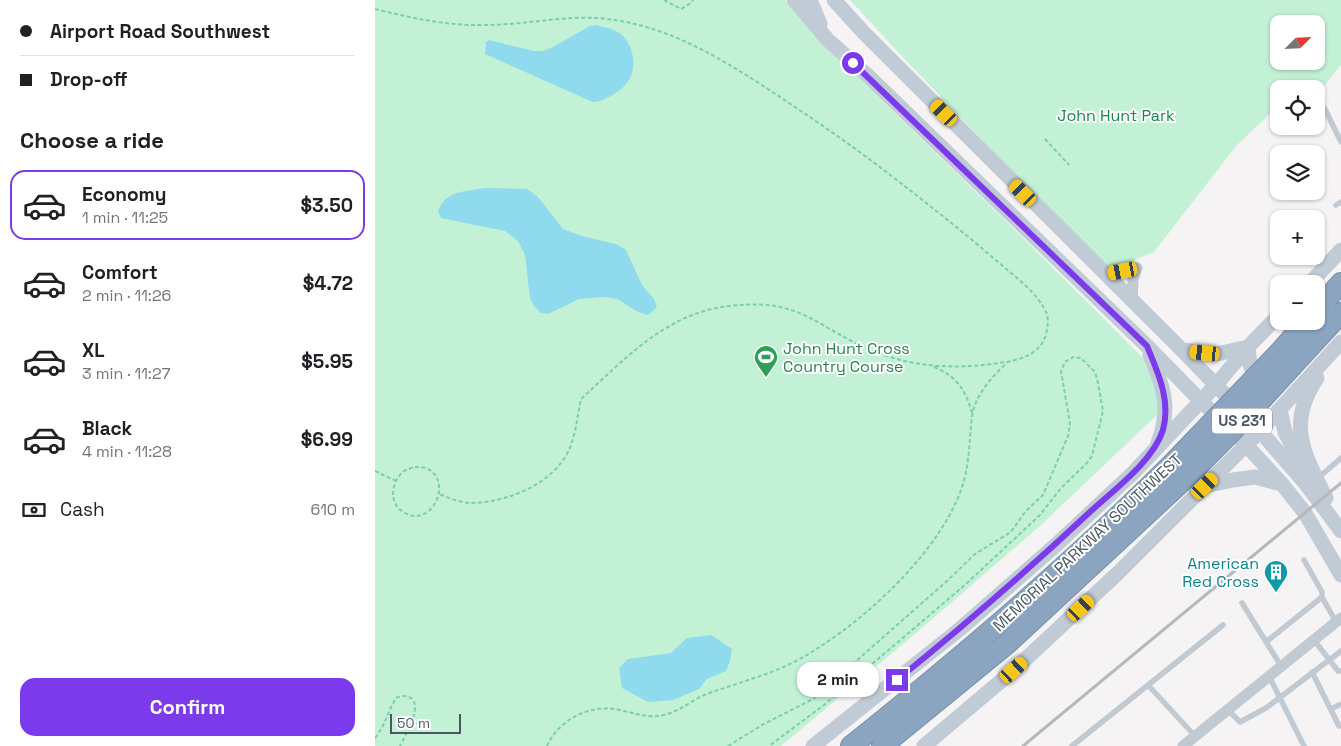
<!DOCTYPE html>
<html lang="en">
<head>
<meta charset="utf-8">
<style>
  body { margin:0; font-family:"Space Grotesk",sans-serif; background:#f2f2f2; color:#202124; height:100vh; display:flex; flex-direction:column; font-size:19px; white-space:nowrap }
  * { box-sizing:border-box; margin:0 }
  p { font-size:16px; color:#757577 }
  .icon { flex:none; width:28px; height:28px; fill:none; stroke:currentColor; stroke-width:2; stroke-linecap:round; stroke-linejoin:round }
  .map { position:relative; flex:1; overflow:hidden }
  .drawer { display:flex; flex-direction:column; background:#fff; width:375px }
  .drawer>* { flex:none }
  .hud { display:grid; align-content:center; height:110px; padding:0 20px; background:#fff }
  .needle { width:32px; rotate:66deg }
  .buttons { position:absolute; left:895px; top:15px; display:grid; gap:10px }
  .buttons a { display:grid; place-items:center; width:55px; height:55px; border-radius:10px; background:#fff; box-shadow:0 1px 4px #0004; font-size:25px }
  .scale { position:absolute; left:15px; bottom:12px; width:71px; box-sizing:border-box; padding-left:5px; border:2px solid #4a5661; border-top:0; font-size:14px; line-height:18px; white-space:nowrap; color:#4a5661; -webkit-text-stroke:4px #fff; paint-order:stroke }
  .end { position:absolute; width:22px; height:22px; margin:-11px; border:6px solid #7c3aed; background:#fff; box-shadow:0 0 0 2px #fff }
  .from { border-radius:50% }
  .bubble { position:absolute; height:35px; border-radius:15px; background:#fff; box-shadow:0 1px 4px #0004; font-size:16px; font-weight:700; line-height:35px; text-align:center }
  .car { position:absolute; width:15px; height:30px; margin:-15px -8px; border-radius:6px; box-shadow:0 0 4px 1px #0007; background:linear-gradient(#f5c518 24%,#345 0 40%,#f5c518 0 76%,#345 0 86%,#f5c518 0) }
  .hud b { display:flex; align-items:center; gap:18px; height:48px; font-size:19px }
  .hud b+b { border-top:1px solid #e0e0e0 }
  .hud i { width:12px; height:12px; background:#202124 }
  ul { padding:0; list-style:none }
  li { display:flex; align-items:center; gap:15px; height:70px; margin:0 10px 8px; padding:0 10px; border:2px solid transparent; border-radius:15px }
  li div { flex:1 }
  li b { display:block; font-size:19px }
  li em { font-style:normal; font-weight:700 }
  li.current { border-color:#7c3aed }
  li>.icon { width:45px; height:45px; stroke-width:1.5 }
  h2 { padding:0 20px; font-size:22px; line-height:60px }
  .pay { display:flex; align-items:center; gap:12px; height:55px; padding:0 20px; font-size:19px }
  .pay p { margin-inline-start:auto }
  .action { display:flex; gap:10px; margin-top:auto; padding:10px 20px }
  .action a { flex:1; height:58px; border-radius:15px; background:#7c3aed; color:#fff; font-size:20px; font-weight:700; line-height:58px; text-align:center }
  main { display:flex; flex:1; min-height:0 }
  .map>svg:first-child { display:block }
  .green { fill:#c3f1d5; fill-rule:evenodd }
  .water { fill:#90daee }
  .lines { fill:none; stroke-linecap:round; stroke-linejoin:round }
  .highway-casing { stroke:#7690ad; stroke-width:22 }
  .path { stroke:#7ad0a6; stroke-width:2; stroke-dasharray:4 2.5; stroke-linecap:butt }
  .lane { stroke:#c1cad2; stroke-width:5.5 }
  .street { stroke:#c1cad2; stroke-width:11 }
  .secondary { stroke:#c1cbd6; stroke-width:15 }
  .highway { stroke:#8ba5c1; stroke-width:20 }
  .rail { stroke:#b5b8bd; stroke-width:3 }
  .highway-bridge-casing { stroke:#7690ad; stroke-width:22; stroke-linecap:butt }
  .highway-bridge { stroke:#8ba5c1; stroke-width:20 }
  .route { stroke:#7c3aed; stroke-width:6 }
  .labels { text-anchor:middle; stroke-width:4; stroke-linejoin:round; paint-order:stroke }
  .shield { fill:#fff; stroke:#808990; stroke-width:1 }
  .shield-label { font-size:15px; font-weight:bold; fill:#4a5661 }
  .park-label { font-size:16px; fill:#17864f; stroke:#fff }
  .leisure-label { font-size:16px; fill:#27864d; stroke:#fff; text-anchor:start }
  .street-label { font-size:16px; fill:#4a5661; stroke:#fff }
  .culture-label { font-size:16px; fill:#0d838f; stroke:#fff; text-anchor:end }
</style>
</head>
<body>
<main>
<section class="drawer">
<div class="hud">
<b><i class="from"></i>Airport Road Southwest</b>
<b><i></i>Drop-off</b>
</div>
<h2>Choose a ride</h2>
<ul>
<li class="current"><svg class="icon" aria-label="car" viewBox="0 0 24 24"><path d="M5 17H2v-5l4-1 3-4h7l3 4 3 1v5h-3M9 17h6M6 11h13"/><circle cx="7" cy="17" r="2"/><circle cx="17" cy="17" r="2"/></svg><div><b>Economy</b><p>1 min · 11:25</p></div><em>$3.50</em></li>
<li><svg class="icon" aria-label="car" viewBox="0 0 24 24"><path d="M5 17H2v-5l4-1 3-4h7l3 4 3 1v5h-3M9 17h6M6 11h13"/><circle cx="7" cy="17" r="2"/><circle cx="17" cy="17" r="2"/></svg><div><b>Comfort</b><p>2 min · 11:26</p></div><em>$4.72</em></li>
<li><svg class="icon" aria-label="car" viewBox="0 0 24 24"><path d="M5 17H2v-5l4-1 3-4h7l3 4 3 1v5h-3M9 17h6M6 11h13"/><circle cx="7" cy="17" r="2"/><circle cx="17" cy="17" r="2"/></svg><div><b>XL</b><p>3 min · 11:27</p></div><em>$5.95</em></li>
<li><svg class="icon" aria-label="car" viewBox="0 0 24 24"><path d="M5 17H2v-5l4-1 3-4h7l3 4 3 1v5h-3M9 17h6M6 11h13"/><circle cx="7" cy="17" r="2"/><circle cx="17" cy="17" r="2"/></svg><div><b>Black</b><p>4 min · 11:28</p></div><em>$6.99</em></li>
</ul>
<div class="pay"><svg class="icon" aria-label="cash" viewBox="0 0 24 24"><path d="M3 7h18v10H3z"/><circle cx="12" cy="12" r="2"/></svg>Cash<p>610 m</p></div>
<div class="action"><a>Confirm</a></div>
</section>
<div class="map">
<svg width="966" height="746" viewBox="0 0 966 746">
  <rect width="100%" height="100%" fill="#f5f3f3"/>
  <path class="green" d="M 0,0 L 410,0 L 495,89 L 638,228 L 772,362 L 787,410 L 665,526 L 541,633 L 406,746 L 0,746 Z
    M 475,0 L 966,0 L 966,65 L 941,96 L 941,89 L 904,89 L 904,105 L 861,146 L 779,252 L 761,259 L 753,267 L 733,269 L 708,246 L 523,52 ZM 904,24 L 941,24 L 941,61 L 904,61 Z"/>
  <path class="water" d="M 221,25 C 228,27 236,28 243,32 C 259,42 264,70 251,84 C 247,89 241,93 236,96 C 229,99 225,102 218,102 L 110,54 L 111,42 L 114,40 L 159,51 L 168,51 L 178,47 L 215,26 Z
    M 109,188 L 152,189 L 163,197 L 188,229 L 207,236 L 241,244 L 251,250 L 267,285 L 279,299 L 282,307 L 273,315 L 261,311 L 243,299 L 229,297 L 204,299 L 173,314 L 166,313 L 159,306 L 155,298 L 150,255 L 143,241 L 130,231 L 66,218 L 63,211 C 71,190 90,192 109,188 Z
    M 336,635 L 357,649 L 355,661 L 351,671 L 332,679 L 324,689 L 298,700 L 273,702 L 247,688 L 244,668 L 253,659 L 296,653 L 312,638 Z"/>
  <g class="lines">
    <g class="highway-casing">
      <path id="highway" d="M 941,311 L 966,283
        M 904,353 L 932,321
        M 918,365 L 966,313
        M 476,746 C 589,656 698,563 800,461
        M 507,746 L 633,643 L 814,475"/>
    </g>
    <path class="path" d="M 289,0 L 306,9 L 316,3 L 318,0
      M 0,9 C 37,18 72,26 110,25 C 148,25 185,16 222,18 C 290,23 346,58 402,95 C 438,119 475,144 510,171 C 548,200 586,230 623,262 C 638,275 659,290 669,308 C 675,317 673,330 669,340 C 661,356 641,361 624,363 C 569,371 521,366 471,338 C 452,328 434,315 413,309 C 393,303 374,304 354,306 C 291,313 250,359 206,399 C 202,418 201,436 192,454 C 174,486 131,502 97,503 C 86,503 74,498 64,494
      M 670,139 L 694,165
      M 559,367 C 582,376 591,391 597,413
      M 40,467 C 43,467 48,467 51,468 C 80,480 56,532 27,511 C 13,502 17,480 29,471 C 32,469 37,468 40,467 Z
      M 0,471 L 21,481
      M 0,738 C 10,726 13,711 21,698 C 25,696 31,695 36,698 C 48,707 30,736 25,746
      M 172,746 C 183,721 212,705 240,709 C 258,712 273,720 292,714 C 307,710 318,699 332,694 C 347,688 363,684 379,678 C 402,671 426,660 446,646 C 499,612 567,547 587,487 C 595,463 594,440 597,416 C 600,396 617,376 632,363
      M 353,746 L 387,725 L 438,699 L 572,581 L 600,554 L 636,532 L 650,512 L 668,495 L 693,436 L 695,424 L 686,371 L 690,362 L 698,357 L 706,358 L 720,372 L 723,383 L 728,411 L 717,456 L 711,464 L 686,488 L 665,515 L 591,584 L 449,705 L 394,746"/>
    <path class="lane" d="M 941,114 L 950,109 L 966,142
      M 961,205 L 966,202
      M 943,478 L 966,458
      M 947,597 L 961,622
      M 867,603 L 906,666
      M 939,640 L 963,671 L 966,671
      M 891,642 L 947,597 L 947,592 L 929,560
      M 937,672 L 964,726
      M 894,676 L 929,746
      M 773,685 L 820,736
      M 956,709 L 966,704
      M 853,710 L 865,722 L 891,708 L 966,651
      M 697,746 L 848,625"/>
    <path class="street" d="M 730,274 L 762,268 L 758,279 L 757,301
      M 808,746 L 966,618"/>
    <path class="secondary" d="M 419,0 L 453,40 L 491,74 L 772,346 L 826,401 L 871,445 L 907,484 L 930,513 L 966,575
      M 435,0 L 445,24
      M 459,0 L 489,33 L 807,350 L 885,431 L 931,484 L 966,531
      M 934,284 L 966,250
      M 873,347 L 875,365 L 884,387
      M 807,350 L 842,354 L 873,347
      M 775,355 C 789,387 796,409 783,443
      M 942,378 C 911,424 929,454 951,498
      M 905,410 L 910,432 L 928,468
      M 830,486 L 858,480 L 880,477 L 907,484
      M 438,746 L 585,629 L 682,544 L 758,473 L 840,386 L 873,347 L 904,315
      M 549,746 L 639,670 L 744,572 L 885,431 L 966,342"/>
    <use href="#highway" class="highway"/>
    <path class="rail" d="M 648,746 L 966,483"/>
    <g class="highway-bridge-casing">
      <path id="highway-bridge" d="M 800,461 L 904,353
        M 814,475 L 867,421 L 918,365"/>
    </g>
    <use href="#highway-bridge" class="highway-bridge"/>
  </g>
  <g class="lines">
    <path class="route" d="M 478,63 L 772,346 C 783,373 796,400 788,430 C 778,461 740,489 716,511 C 653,570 589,626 522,680"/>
  </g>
  <defs>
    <g id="stadium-pin" transform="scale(1.25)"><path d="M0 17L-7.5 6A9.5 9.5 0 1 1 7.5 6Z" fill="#2e9e5b" stroke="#fff"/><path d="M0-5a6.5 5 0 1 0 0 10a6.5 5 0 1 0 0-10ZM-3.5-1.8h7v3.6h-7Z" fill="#fff"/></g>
    <g id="building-pin" transform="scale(1.25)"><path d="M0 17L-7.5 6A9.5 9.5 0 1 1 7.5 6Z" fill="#0f9aa8" stroke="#fff"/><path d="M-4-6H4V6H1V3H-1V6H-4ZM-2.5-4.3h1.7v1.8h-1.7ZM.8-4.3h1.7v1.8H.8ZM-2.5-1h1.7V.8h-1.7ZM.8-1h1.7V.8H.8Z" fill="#fff"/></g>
  </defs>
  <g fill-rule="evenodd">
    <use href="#stadium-pin" x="391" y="357"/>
    <use href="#building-pin" x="901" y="572"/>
  </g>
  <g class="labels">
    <rect class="shield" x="837" y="408.5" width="60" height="25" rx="4"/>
    <g class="shield-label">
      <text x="867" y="426">US 231</text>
    </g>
    <g class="park-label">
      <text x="741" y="121">John Hunt Park</text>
    </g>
    <g class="leisure-label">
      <text x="408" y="354">John Hunt Cross<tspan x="408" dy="18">Country Course</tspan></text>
    </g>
    <g class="street-label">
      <text transform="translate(712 542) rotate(-43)" y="6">MEMORIAL PARKWAY SOUTHWEST</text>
    </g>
    <g class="culture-label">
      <text x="884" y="569">American<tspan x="884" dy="18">Red Cross</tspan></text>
    </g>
  </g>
</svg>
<div class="buttons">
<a><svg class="needle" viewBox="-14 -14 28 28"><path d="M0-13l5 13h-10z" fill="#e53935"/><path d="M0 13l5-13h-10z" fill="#757577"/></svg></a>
<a><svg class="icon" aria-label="locate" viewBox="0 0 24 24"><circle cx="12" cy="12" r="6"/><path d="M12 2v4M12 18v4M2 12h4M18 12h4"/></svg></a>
<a><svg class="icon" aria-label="layers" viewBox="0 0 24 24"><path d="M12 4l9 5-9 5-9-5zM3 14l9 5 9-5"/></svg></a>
<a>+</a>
<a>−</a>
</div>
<div class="scale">50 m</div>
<i class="end from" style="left:478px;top:63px"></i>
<i class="end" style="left:522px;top:680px"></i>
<div class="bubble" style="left:422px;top:662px;width:82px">2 min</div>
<i class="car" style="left:569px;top:113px;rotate:315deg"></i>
<i class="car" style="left:648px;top:193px;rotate:315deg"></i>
<i class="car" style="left:748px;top:271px;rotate:259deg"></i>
<i class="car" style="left:830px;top:353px;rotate:276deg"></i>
<i class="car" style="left:830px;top:486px;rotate:45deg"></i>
<i class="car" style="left:706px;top:608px;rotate:47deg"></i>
<i class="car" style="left:639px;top:670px;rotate:48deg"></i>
</div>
</main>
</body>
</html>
